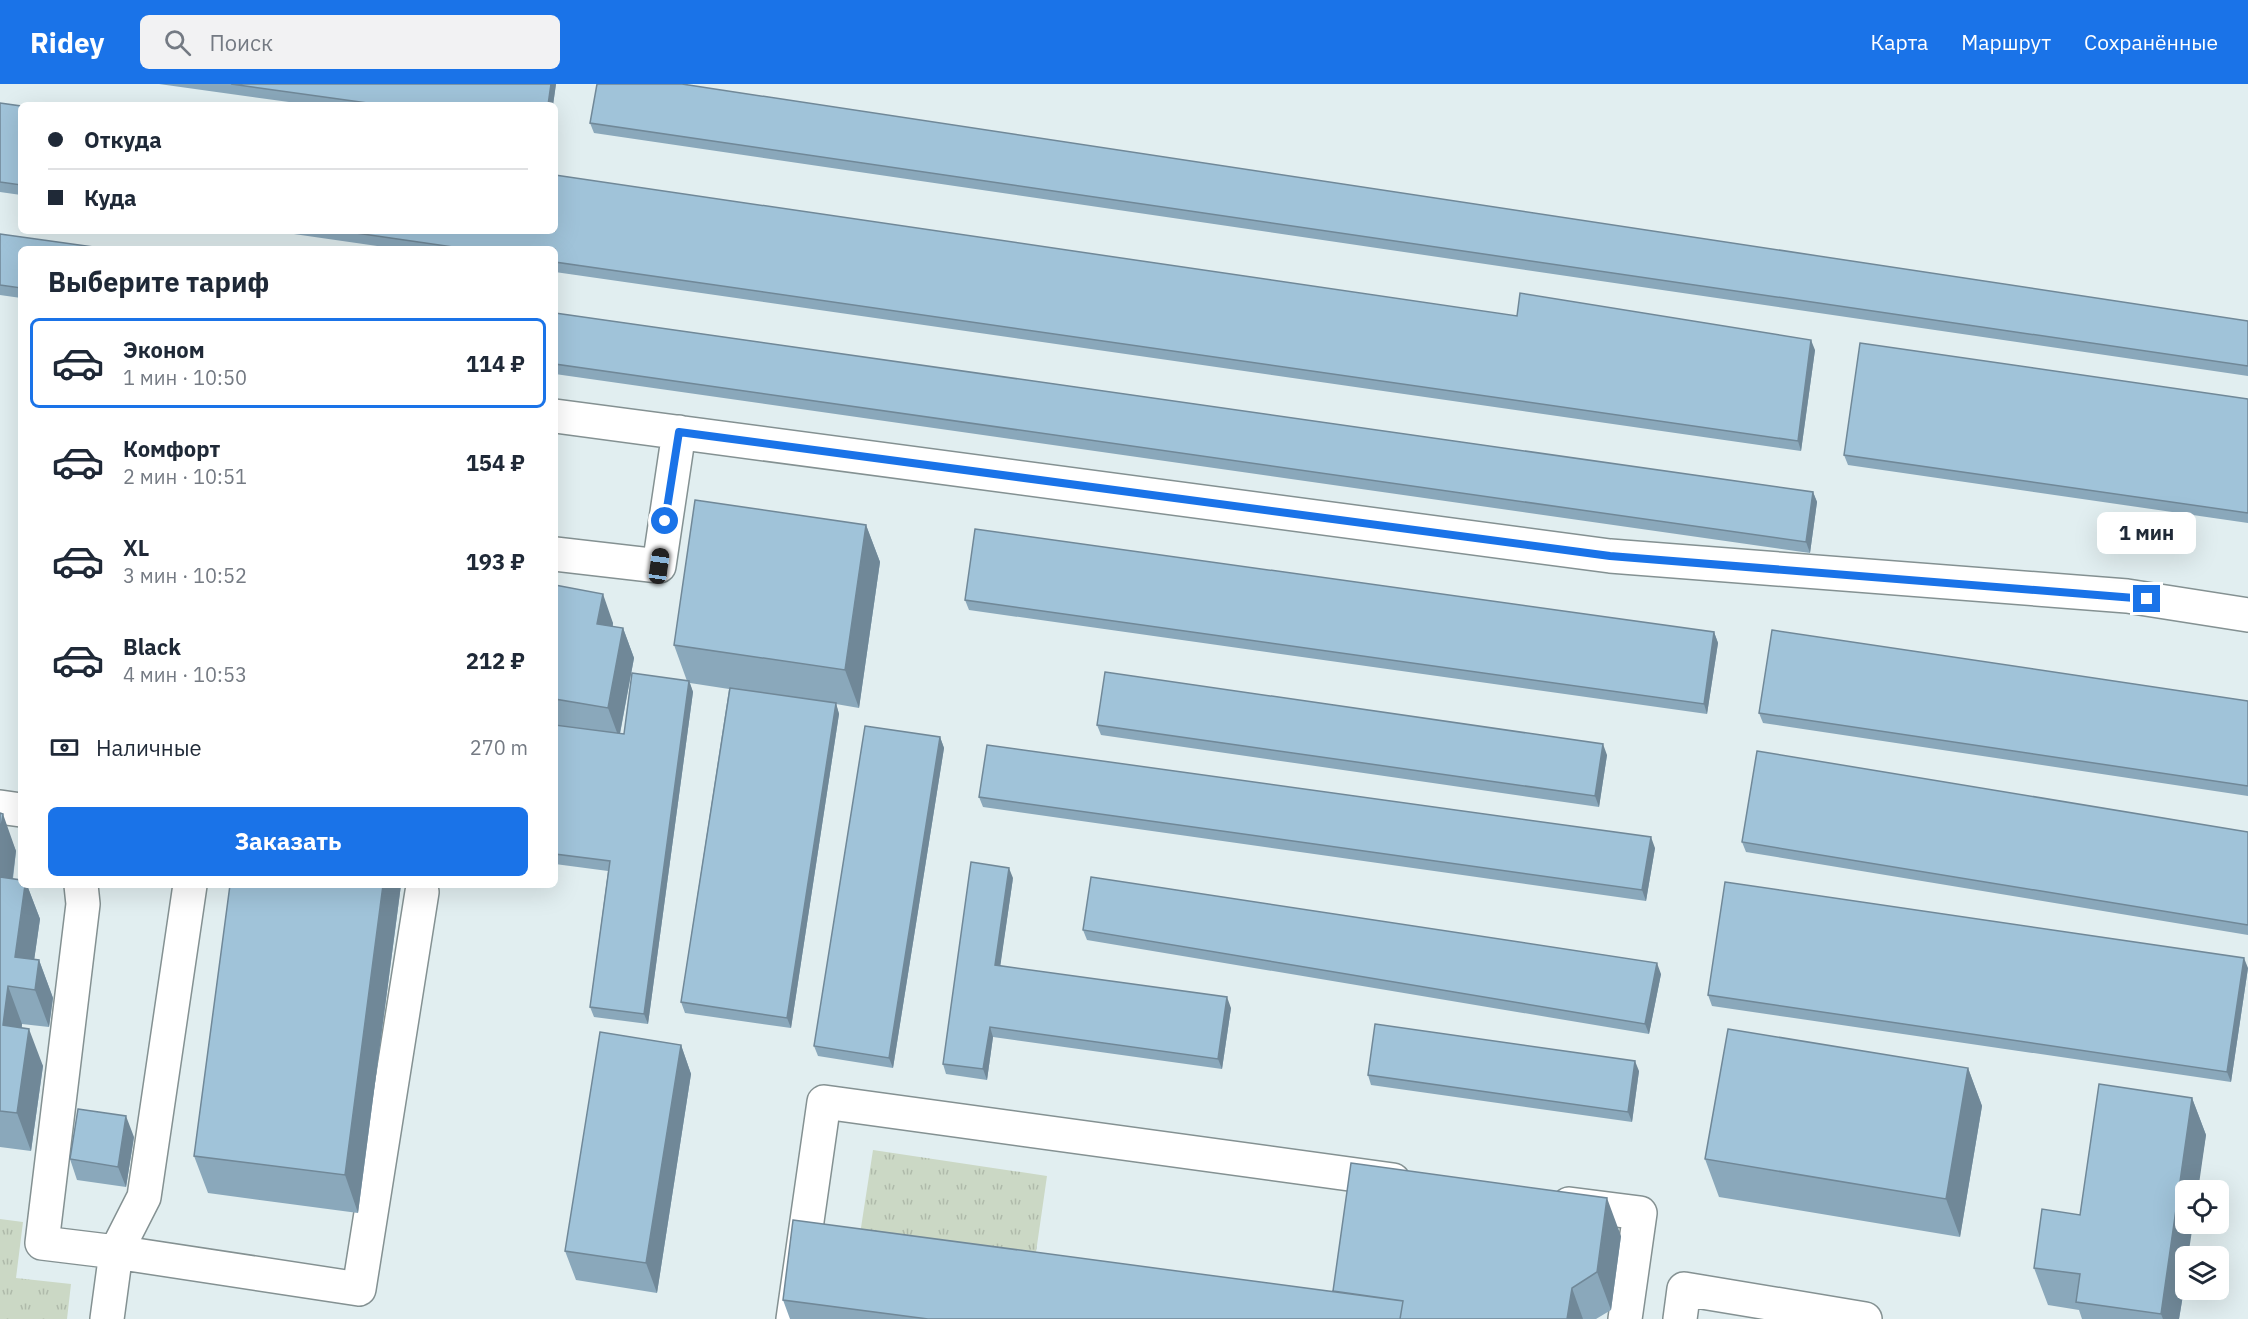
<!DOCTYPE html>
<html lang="ru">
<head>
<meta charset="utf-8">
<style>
  body { margin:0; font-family:"IBM Plex Sans",sans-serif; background:#f2f2f3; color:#1f2937; height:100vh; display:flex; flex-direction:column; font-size:22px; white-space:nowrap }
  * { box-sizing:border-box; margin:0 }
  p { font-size:20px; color:#747a83 }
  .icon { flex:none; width:33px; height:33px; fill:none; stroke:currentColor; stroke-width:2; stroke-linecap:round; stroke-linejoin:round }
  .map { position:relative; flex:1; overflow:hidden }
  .details { position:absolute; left:18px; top:162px; width:540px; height:642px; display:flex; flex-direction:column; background:#fff; border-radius:9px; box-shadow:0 6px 24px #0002 }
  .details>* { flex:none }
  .guide { position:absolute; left:18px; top:18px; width:540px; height:132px; border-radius:9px; box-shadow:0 6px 24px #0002; display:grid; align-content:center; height:132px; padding:0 30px; background:#fff }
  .tools { position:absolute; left:2175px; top:1096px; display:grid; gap:12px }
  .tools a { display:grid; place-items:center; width:54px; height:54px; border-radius:9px; background:#fff; box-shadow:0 6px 24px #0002; font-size:30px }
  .end { position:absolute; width:27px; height:27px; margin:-14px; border:8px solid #1a73e8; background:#fff; box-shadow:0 0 0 3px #fff }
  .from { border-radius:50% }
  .bubble { position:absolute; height:42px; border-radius:9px; background:#fff; box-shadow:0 6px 24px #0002; font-size:20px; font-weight:700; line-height:42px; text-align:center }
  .car { position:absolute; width:18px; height:36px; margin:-18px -9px; border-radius:8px; box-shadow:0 0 4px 2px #0007; background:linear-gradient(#222 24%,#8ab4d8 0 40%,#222 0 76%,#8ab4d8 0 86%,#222 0) }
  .guide b { display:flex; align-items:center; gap:21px; height:57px; font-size:22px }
  .guide b+b { border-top:2px solid #e0e1e3 }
  .guide i { width:15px; height:15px; background:#1f2937 }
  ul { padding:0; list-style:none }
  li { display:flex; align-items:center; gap:18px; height:90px; margin:0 12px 9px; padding:0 18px; border:3px solid transparent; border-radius:9px }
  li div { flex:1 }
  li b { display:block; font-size:22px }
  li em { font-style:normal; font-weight:700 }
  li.selected { border-color:#1a73e8 }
  li>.icon { width:54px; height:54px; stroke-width:1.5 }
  h2 { padding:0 30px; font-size:27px; line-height:72px }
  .pay { display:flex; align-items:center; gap:15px; height:66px; padding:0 30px; font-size:22px }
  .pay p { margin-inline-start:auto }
  .primary-button { display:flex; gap:12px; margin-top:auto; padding:12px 30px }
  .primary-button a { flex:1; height:69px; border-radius:9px; background:#1a73e8; color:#fff; font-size:24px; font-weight:700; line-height:69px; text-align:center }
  header { display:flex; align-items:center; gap:36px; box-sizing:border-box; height:84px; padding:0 30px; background:#1a73e8; color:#fff }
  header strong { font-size:28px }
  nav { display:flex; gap:33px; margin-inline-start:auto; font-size:21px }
  .search { width:420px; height:54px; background:#f2f2f3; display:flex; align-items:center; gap:15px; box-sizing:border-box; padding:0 21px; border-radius:9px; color:#747a83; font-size:22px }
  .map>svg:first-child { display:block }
  .park { fill:url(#park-tufts) }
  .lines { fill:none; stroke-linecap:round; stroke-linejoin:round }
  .minor-casing { stroke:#849192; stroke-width:36 }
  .minor { stroke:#fff; stroke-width:33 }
  .wall { fill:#8aa8bb }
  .shaded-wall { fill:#708898 }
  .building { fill:#a0c3d9; stroke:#708898; stroke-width:1.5 }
  .route { stroke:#1a73e8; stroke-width:8 }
</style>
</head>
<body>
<header>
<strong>Ridey</strong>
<div class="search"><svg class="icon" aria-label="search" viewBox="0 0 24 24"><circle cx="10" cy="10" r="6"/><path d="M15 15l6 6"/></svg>Поиск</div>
<nav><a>Карта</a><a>Маршрут</a><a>Сохранённые</a></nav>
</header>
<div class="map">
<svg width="2248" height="1235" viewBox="0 0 2248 1235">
  <defs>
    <pattern id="park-tufts" width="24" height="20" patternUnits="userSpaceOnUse" patternTransform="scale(1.5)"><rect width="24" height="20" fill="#cbd8c5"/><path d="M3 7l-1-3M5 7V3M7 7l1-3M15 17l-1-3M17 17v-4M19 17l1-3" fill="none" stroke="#afbaaa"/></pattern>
  </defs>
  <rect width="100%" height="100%" fill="#e1eef0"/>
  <path class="park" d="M 873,1066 L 1047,1092 L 1033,1189 L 858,1163 Z
    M 0,1135 L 23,1138 L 16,1194 L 71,1200 L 67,1235 L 0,1235 Z"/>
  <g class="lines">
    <g class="minor-casing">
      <path id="minor" d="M 555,332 L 1610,472 L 2127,512 L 2248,531
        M 555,470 L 659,482 L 679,348
        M 0,723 L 21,726
        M 81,801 L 83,820 L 42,1159 L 116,1168 L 107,1235
        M 190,801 L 144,1113 L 116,1168 L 359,1205 L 422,808
        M 1569,1120 L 1640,1129 L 1625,1235
        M 793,1235 L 824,1018 L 1393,1096
        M 1680,1235 L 1684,1205 L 1865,1235"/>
    </g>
    <use href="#minor" class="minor"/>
  </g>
  <path class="wall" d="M 159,0 L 556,0 L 553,21 L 311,21 Z
    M 0,19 L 21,22 L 21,111 L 0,108 Z
    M 590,39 L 2248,237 L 2248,292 L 594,49 Z
    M 273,147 L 555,147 L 1815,266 L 1801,367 L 555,188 L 555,165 L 398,165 Z
    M 0,150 L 21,165 L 21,214 L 0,211 Z
    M 555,229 L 1813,408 L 1817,418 L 1810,469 L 555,290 Z
    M 2248,315 L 2248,439 L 1848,381 L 1844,371 Z
    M 866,441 L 880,478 L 859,624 L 836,620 L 839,630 L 791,944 L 685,929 L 681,918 L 729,605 L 690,599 L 693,608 L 648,940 L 594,933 L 590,923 L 608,787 L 555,780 L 555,501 L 613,539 L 613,543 L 623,544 L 634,574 L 620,650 L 624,650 L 687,597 L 674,561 Z
    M 965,516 L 1714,548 L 1718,559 L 1707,630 L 969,526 Z
    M 2248,617 L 2248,712 L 1763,639 L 1759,629 Z
    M 1097,641 L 1607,671 L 1599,723 L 1101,651 Z
    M 940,653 L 944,664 L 893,984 L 818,972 L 814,962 Z
    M 979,713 L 1655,764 L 1646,817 L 983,723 Z
    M 0,729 L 16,767 L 13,795 L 21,801 L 27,801 L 40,835 L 34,876 L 39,876 L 53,914 L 49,943 L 22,940 L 22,944 L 43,982 L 31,1067 L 0,1063 Z
    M 2248,748 L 2248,851 L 1746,768 L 1742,758 Z
    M 1013,794 L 1000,882 L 1231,924 L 1222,985 L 993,953 L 987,996 L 946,990 L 943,980 Z
    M 230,801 L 401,801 L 358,1129 L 208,1109 L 194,1072 Z
    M 1083,846 L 1661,890 L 1649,950 L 1087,856 Z
    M 2248,884 L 2231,998 L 1712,922 L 1708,911 Z
    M 681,961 L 691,990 L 657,1209 L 576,1196 L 565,1167 Z
    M 1968,984 L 1982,1022 L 1960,1153 L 1719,1113 L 1705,1075 Z
    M 1639,987 L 1632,1038 L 1371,1001 L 1368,991 Z
    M 2192,1014 L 2206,1051 L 2186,1173 L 2186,1193 L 2179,1235 L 2082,1235 L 2079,1226 L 2048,1221 L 2034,1184 L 2080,1131 Z
    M 134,1053 L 126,1103 L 77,1096 L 70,1075 Z
    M 1621,1152 L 1611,1226 L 1596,1235 L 790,1235 L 783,1216 L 1333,1207 Z"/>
  <path class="shaded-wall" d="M 551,0 L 556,0 L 553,21 L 548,21 Z
    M 1811,256 L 1815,266 L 1801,367 L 1798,357 Z
    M 1813,408 L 1817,418 L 1810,469 L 1806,458 Z
    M 866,441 L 880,478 L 859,624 L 845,586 Z
    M 603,510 L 613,539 L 608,569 L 597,540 Z
    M 623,544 L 634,574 L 619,654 L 608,624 Z
    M 1714,548 L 1718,559 L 1707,630 L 1704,620 Z
    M 689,597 L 693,608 L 648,940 L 644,930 Z
    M 836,619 L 839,630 L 791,944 L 787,934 Z
    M 940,653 L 944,664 L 893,984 L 889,974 Z
    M 1603,660 L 1607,671 L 1599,723 L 1595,712 Z
    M 3,730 L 16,767 L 8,830 L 0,809 L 0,750 Z
    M 1651,753 L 1655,764 L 1646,817 L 1642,806 Z
    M 1009,784 L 1013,794 L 999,891 L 995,881 Z
    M 25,801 L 27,801 L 40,835 L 30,905 L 15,873 Z
    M 383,801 L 401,801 L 358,1129 L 345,1091 Z
    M 2244,874 L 2248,884 L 2231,998 L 2227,988 Z
    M 39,876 L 53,914 L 49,943 L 35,906 Z
    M 1657,879 L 1661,890 L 1649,950 L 1645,940 Z
    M 8,902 L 22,940 L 17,978 L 3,941 Z
    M 1227,913 L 1231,924 L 1222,985 L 1218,975 Z
    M 990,943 L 993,953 L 987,996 L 983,985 Z
    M 29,945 L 43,982 L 31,1067 L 17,1029 Z
    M 681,961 L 691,990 L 657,1209 L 646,1179 Z
    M 1635,977 L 1639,987 L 1632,1038 L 1628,1028 Z
    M 1968,984 L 1982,1022 L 1960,1153 L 1946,1115 Z
    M 2192,1014 L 2206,1051 L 2198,1107 L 2186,1107 L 2186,1140 L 2193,1140 L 2188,1173 L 2186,1173 L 2186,1193 L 2179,1235 L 2163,1235 L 2161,1230 Z
    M 126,1032 L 134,1053 L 126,1103 L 118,1083 Z
    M 1607,1114 L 1621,1152 L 1611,1226 L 1597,1188 Z
    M 1572,1204 L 1583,1235 L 1567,1235 Z"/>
  <path class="building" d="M 231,0 L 551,0 L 548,21 L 382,21 Z
    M 597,0 L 682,0 L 2248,237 L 2248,282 L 590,39 Z
    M 0,19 L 21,22 L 21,101 L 0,98 Z
    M 555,91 L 1517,232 L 1520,209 L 1811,256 L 1798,357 L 555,178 L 555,165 L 467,165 L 342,147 L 555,147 Z
    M 0,150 L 108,165 L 21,165 L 21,204 L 0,201 Z
    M 555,229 L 1813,408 L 1806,458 L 555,280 Z
    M 1860,259 L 2248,315 L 2248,429 L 1844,371 Z
    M 695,416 L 866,441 L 845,586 L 674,561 Z
    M 975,445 L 1714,548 L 1704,620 L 965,516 Z
    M 555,501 L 603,510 L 597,540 L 623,544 L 608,624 L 555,615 Z
    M 1772,546 L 2248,617 L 2248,702 L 1759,629 Z
    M 1105,588 L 1603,660 L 1595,712 L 1097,641 Z
    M 632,589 L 689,597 L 644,930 L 590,923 L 610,777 L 555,770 L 555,641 L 624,650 Z
    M 730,604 L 836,619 L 787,934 L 681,918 Z
    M 865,642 L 940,653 L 889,974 L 814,962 Z
    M 987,661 L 1651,753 L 1642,806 L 979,713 Z
    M 1757,667 L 2248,748 L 2248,841 L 1742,758 Z
    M 0,729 L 3,730 L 0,750 Z
    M 971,778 L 1009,784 L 995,881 L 1227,913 L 1218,975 L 990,943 L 983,985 L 943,980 Z
    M 0,793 L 21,796 L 21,801 L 25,801 L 15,873 L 39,876 L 35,906 L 8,902 L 3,941 L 29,945 L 17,1029 L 0,1027 Z
    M 1091,793 L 1657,879 L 1645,940 L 1083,846 Z
    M 1725,798 L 2244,874 L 2227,988 L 1708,911 Z
    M 230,801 L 383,801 L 345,1091 L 194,1072 Z
    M 1375,940 L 1635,977 L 1628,1028 L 1368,991 Z
    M 1728,945 L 1968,984 L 1946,1115 L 1705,1075 Z
    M 600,948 L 681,961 L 646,1179 L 565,1167 Z
    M 2099,1000 L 2192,1014 L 2161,1230 L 2076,1218 L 2080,1190 L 2034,1184 L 2042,1125 L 2080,1131 Z
    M 78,1025 L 126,1032 L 118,1083 L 70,1075 Z
    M 1351,1079 L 1607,1114 L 1597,1188 L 1572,1204 L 1567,1235 L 1400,1235 L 1403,1217 L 1333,1207 Z
    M 793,1136 L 1403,1217 L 1400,1235 L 928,1235 L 783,1216 Z"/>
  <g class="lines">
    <path class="route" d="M 665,437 L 679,348 L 1610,472 L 2147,515"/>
  </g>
</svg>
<div class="tools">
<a><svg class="icon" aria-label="locate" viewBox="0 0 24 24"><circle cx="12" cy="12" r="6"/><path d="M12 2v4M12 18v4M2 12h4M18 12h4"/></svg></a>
<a><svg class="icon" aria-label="layers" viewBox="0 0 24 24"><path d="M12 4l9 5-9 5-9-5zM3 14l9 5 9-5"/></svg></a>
</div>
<i class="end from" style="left:665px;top:437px"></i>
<i class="end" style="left:2147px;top:515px"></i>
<div class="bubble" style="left:2097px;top:428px;width:99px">1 мин</div>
<i class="car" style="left:659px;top:482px;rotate:8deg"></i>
<div class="guide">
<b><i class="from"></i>Откуда</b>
<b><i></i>Куда</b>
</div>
<section class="details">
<h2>Выберите тариф</h2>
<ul>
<li class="selected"><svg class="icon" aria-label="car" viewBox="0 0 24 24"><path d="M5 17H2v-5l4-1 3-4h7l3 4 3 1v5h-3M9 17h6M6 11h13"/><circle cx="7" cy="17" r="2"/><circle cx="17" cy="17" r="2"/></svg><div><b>Эконом</b><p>1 мин · 10:50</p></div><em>114 ₽</em></li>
<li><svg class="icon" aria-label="car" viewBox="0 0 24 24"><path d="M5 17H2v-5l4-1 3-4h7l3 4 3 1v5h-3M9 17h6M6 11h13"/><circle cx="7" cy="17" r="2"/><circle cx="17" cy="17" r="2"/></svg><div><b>Комфорт</b><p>2 мин · 10:51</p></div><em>154 ₽</em></li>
<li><svg class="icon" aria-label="car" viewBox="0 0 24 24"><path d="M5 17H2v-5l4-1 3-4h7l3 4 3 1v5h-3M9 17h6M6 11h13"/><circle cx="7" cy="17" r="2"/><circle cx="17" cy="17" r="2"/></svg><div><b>XL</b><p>3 мин · 10:52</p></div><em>193 ₽</em></li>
<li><svg class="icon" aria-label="car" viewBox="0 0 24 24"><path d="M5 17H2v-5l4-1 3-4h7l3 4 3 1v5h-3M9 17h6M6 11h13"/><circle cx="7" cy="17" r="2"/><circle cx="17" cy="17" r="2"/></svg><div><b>Black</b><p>4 мин · 10:53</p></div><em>212 ₽</em></li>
</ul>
<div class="pay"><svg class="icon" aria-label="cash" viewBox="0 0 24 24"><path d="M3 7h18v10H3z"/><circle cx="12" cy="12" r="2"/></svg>Наличные<p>270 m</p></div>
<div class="primary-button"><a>Заказать</a></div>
</section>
</div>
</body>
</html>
